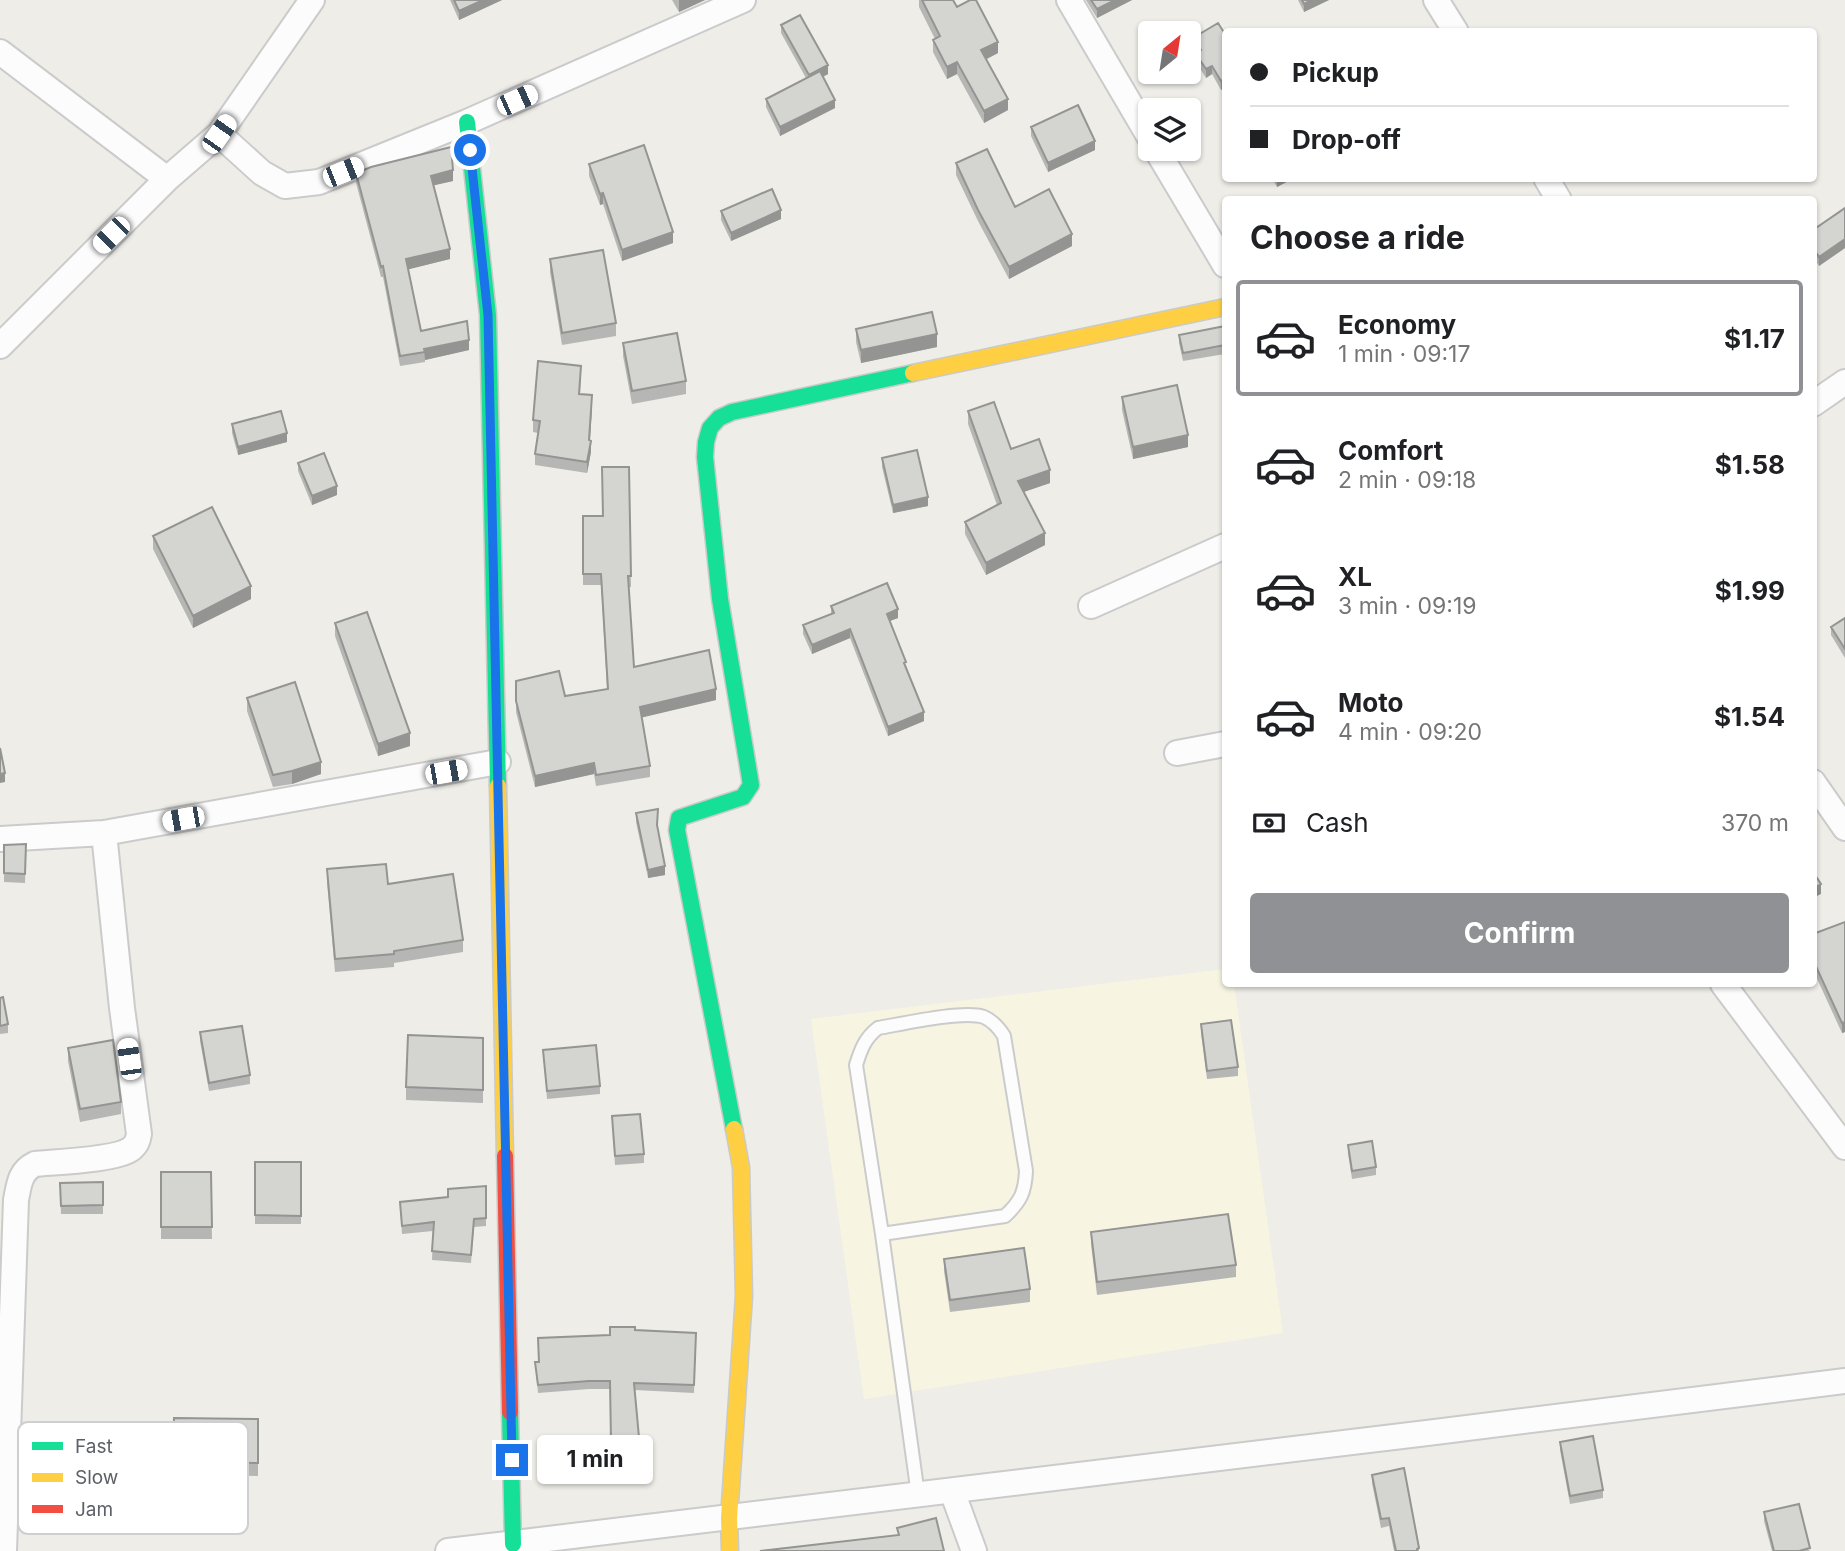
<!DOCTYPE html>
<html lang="en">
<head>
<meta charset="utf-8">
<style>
  body { margin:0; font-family:Inter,sans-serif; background:#f2f2f2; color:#202124; height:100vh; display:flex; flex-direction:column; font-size:26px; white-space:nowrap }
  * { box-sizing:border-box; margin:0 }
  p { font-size:23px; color:#757577 }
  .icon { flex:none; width:38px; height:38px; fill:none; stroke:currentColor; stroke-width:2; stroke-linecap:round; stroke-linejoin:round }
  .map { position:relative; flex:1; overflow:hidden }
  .details { position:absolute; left:1222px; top:196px; width:595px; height:791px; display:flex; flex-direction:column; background:#fff; border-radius:7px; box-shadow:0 2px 5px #0004 }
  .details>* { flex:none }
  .top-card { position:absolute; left:1222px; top:28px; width:595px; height:154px; border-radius:7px; box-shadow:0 2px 5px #0004; display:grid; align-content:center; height:154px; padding:0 28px; background:#fff }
  .needle { width:46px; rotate:30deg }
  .tools { position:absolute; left:1138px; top:21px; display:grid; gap:14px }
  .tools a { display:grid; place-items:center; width:63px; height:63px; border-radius:7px; background:#fff; box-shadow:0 2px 5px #0004; font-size:35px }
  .end { position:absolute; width:32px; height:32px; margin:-16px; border:9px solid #1a73e8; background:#fff; box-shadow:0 0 0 4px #fff }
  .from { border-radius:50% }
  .bubble { position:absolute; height:49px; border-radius:7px; background:#fff; box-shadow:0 2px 5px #0004; font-size:23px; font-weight:700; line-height:49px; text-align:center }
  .car { position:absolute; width:21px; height:42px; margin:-21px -10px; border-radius:9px; box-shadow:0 0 5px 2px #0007; background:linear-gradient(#fff 24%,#345 0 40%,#fff 0 76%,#345 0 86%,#fff 0) }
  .top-card b { display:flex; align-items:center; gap:24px; height:66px; font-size:26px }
  .top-card b+b { border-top:2px solid #e0e0e0 }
  .top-card i { width:18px; height:18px; background:#202124 }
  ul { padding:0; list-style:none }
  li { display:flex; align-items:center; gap:21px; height:116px; margin:0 14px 10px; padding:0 14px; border:4px solid transparent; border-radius:7px }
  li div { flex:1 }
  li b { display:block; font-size:26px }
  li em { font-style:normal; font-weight:700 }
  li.selected { border-color:#909194 }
  li>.icon { width:63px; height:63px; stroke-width:1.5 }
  h2 { padding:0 28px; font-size:32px; line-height:84px }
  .pay { display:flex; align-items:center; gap:18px; height:77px; padding:0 28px; font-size:26px }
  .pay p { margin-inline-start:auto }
  .primary-button { display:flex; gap:14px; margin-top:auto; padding:14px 28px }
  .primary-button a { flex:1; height:80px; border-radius:7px; background:#909194; color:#fff; font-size:28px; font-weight:700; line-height:80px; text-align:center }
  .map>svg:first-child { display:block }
  .commercial { fill:#f7f5e2 }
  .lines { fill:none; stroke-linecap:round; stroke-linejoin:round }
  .lane-casing { stroke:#cacbca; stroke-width:16 }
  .street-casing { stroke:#cacbca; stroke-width:28 }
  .fast-casing { stroke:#cacac9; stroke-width:19 }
  .slow-casing { stroke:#cacac9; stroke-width:19 }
  .jam-casing { stroke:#cacac9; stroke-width:19 }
  .lane { stroke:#fcfcfc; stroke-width:12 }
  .street { stroke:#fcfcfc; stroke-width:24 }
  .fast { stroke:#16e098; stroke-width:16 }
  .slow { stroke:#ffcf43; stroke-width:16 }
  .jam { stroke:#f24e42; stroke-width:16 }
  .wall { fill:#b6b6b4 }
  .shaded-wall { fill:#949492 }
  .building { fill:#d4d4d1; stroke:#949492; stroke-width:2 }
  .route { stroke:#1a73e8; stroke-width:9 }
  .key { fill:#fff; stroke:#cecfd1; stroke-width:2 }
  .key-label { font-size:19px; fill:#5d6066 }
</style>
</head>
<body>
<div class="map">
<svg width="1845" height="1551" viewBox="0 0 1845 1551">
  <rect width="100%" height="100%" fill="#eeede8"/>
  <path class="commercial" d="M 1225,969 L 1225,984 L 1234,984 L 1283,1333 L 864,1399 L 811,1019 Z"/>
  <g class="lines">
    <g class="lane-casing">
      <path id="lane" d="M 882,1234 L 1005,1216 C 1021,1201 1025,1192 1026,1171 L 1004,1036 C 999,1028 993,1021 984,1017 C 963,1010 902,1024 878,1028 C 865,1038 861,1049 856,1065 L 882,1234 L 918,1495"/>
    </g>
    <g class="street-casing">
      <path id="street" d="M 1069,0 L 1150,138
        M 1436,0 L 1456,32
        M 0,52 L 167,179
        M 219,134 L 262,173 L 285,186 L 319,182 L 467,122 L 743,0
        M 1156,149 L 1225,265
        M 1546,178 L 1559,200
        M 0,346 L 167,179 L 219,134 L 312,0
        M 1813,404 L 1845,382
        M 1091,606 L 1225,546
        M 1177,753 L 1225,744
        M 1813,782 L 1845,828
        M 0,839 L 104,833 L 498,762
        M 1723,984 L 1845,1147
        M 952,1491 L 974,1551
        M 4,1551 L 16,1200 C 19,1184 20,1171 35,1164 C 56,1162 116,1160 131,1149 C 137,1144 138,1140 139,1134 L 122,1008 L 104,833
        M 448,1551 L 1427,1433 L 1845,1381"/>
    </g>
    <g class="fast-casing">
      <path id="fast" d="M 467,122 L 488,315 L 498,786
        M 734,1129 L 677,830 L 679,818 L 743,797 L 751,785 L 720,599 L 705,457 L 706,442 L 710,428 L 719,418 L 732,412 L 913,373
        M 510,1412 L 513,1544"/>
    </g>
    <g class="slow-casing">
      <path id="slow" d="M 913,373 L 1225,307
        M 498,786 L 505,1156
        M 730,1551 L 729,1518 L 744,1296 L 741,1167 L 734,1129"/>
    </g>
    <g class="jam-casing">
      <path id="jam" d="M 505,1156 L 510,1412"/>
    </g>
    <use href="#lane" class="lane"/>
    <use href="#street" class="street"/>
    <use href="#fast" class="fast"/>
    <use href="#slow" class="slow"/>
    <use href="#jam" class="jam"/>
  </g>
  <path class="wall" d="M 450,0 L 502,0 L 459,20 Z
    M 672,0 L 705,0 L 679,12 Z
    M 919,0 L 953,0 L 957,7 L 998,53 L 986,59 L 1008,110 L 984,123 L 957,74 L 947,79 L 933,52 L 933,40 L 935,39 L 919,7 Z
    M 1086,0 L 1132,0 L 1097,18 Z
    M 1298,0 L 1329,0 L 1304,12 Z
    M 781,25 L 828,74 L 823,77 L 835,108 L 780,136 L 766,107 L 766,99 L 806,78 L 781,33 Z
    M 1225,34 L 1221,90 L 1212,74 L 1206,78 L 1196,62 L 1196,54 L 1197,53 L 1193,47 L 1193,38 Z
    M 1031,127 L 1095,150 L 1048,172 L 1031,136 Z
    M 956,163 L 1015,207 L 1072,246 L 1009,279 L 978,221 L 956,175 Z
    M 589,164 L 673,243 L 622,261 L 603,204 L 600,205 L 589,176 Z
    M 356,173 L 453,181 L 434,185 L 450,259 L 408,269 L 421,331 L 469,350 L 425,360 L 425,362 L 400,366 L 383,277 L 381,277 L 356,183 Z
    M 1272,178 L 1294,178 L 1277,187 Z
    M 1845,208 L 1845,248 L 1819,266 L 1813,257 L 1813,230 Z
    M 721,211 L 781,219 L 731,241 L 721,220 Z
    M 550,259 L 616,323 L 616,336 L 562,345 L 550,272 Z
    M 1225,326 L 1225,354 L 1183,361 L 1179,343 L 1179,335 Z
    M 856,329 L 937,347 L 861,363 L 856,342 Z
    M 623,343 L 686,381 L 686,394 L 632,404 L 623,356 Z
    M 581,377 L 580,394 L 592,407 L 590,441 L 591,452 L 587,473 L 535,465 L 535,454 L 538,433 L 533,432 L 533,420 Z
    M 1122,397 L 1188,447 L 1133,459 L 1122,410 Z
    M 968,411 L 1050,483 L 1023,492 L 1045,545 L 986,575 L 965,534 L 965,522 L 997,505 L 968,424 Z
    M 232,424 L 287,442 L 238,455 L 232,433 Z
    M 882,458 L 928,506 L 893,513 L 882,467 Z
    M 298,463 L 337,495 L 312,505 L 298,471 Z
    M 629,467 L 631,587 L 629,587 L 634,667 L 716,700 L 642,717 L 650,766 L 650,777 L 596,786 L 594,774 L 535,787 L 516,712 L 516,681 L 565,696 L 607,689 L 601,585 L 583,585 L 583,516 L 603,516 Z
    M 153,536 L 251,599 L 193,628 L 153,549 Z
    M 831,606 L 898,618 L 890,621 L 924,721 L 888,736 L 850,638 L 812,654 L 803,634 L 803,625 L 831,614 Z
    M 1845,618 L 1845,658 L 1831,635 L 1831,627 Z
    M 335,623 L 410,746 L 378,756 L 335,636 Z
    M 247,698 L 321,774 L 292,784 L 273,787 L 247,711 Z
    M 636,813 L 657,826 L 665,875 L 648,878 L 636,822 Z
    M 26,844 L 25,883 L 4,882 L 4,845 Z
    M 327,869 L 388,884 L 463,940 L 463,952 L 394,963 L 394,967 L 335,972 L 327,882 Z
    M 1845,922 L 1845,1032 L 1842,1033 L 1813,970 L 1813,934 Z
    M 0,998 L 8,1024 L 8,1033 L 0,1034 Z
    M 1201,1024 L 1238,1067 L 1238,1076 L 1207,1079 L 1201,1033 Z
    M 200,1032 L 250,1075 L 250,1084 L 209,1091 L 200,1041 Z
    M 483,1038 L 483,1103 L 406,1100 L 406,1087 Z
    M 68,1048 L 121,1102 L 121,1114 L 80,1122 L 68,1061 Z
    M 543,1050 L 600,1086 L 600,1094 L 547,1099 Z
    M 612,1116 L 644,1154 L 644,1163 L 615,1165 Z
    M 1348,1145 L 1376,1167 L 1376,1175 L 1352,1179 L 1348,1153 Z
    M 255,1162 L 301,1162 L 301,1224 L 255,1224 Z
    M 161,1172 L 211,1172 L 212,1239 L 161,1239 Z
    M 103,1182 L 103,1214 L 61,1214 L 60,1183 Z
    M 486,1186 L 486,1226 L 474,1227 L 471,1263 L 432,1260 L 433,1231 L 402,1234 L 400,1202 L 448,1197 L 448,1189 Z
    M 1091,1232 L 1236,1265 L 1236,1277 L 1097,1295 L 1091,1244 Z
    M 944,1259 L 1030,1289 L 1030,1302 L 950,1312 L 944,1271 Z
    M 635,1330 L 696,1333 L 694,1393 L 635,1390 L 641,1467 L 621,1469 L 620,1449 L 611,1450 L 610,1389 L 589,1389 L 538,1393 L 535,1362 L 610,1335 Z
    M 174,1418 L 258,1419 L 258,1476 L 173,1474 Z
    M 1560,1442 L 1603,1490 L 1603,1498 L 1570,1504 L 1560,1450 Z
    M 1372,1475 L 1419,1548 L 1419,1551 L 1394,1551 L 1389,1526 L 1381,1528 L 1372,1483 Z
    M 1764,1512 L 1810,1551 L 1772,1551 L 1764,1521 Z"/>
  <path class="shaded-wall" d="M 483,0 L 502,0 L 459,20 L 459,11 Z
    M 679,0 L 705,0 L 679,12 Z
    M 1115,0 L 1132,0 L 1097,18 L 1097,9 Z
    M 1311,0 L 1329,0 L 1304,12 L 1304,4 Z
    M 998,42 L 998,53 L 981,62 L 981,50 Z
    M 957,62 L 957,74 L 947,79 L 947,67 Z
    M 828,65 L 828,74 L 809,84 L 809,75 Z
    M 1212,66 L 1212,74 L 1206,78 L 1206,69 Z
    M 1225,79 L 1225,88 L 1221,90 L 1221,81 Z
    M 1008,99 L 1008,110 L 984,123 L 984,111 Z
    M 835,100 L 835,108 L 780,136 L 780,127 Z
    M 1095,141 L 1095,150 L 1048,172 L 1048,163 Z
    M 453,170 L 453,181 L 431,186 L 431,176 Z
    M 1280,178 L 1294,178 L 1277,187 L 1277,180 Z
    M 603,193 L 603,204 L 600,205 L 600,194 Z
    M 781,210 L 781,219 L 731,241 L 731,233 Z
    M 673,232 L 673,243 L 622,261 L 622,250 Z
    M 1072,234 L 1072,246 L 1009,279 L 1009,267 Z
    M 1845,239 L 1845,248 L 1819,266 L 1819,257 Z
    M 450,249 L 450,259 L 406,270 L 406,259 Z
    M 937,334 L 937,347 L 861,363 L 861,350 Z
    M 469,340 L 469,350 L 425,360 L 424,349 Z
    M 592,395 L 592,407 L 589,452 L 589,440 Z
    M 287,433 L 287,442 L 238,455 L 238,447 Z
    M 1188,435 L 1188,447 L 1133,459 L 1133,447 Z
    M 591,441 L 591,452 L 587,473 L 587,462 Z
    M 1050,470 L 1050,483 L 1018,494 L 1018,481 Z
    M 337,486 L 337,495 L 312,505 L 312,496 Z
    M 928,497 L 928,506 L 893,513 L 893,505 Z
    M 1045,533 L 1045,545 L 986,575 L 986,563 Z
    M 251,586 L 251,599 L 193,628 L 193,616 Z
    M 898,609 L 898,618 L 887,622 L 887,614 Z
    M 850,629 L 850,638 L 812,654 L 812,645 Z
    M 716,689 L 716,700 L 640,718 L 640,707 Z
    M 924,712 L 924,721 L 888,736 L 888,727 Z
    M 410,733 L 410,746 L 378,756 L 378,744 Z
    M 321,762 L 321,774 L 292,784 L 292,771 Z
    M 594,763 L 594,774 L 535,787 L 535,776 Z
    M 5,773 L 5,782 L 0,783 L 0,774 Z
    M 665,866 L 665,875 L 648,878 L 648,870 Z
    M 1821,884 L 1821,894 L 1813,898 L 1813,889 Z
    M 1845,1022 L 1845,1032 L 1842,1033 L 1842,1023 Z"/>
  <path class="building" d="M 454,0 L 483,0 L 459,11 Z
    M 922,0 L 953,0 L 957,7 L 970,0 L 976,0 L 998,42 L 981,50 L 1008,99 L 984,111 L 957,62 L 947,67 L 933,40 L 940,36 Z
    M 1091,0 L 1115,0 L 1097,9 Z
    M 1302,0 L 1311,0 L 1304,4 Z
    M 800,15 L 828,65 L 809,75 L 781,25 Z
    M 1218,23 L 1225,34 L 1225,79 L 1221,81 L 1212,66 L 1206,69 L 1196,54 L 1201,50 L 1193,38 Z
    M 820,71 L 835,100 L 780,127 L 766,99 Z
    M 1078,105 L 1095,141 L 1048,163 L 1031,127 Z
    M 644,145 L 673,232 L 622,250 L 603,193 L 600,194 L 589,164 Z
    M 451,147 L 453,170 L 431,176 L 450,249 L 406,259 L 421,331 L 467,321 L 469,340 L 424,349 L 425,352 L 400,356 L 383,266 L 381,267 L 356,173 L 371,167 Z
    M 987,149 L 1015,207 L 1049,189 L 1072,234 L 1009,267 L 978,210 L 956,163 Z
    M 772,189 L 781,210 L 731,233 L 721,211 Z
    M 1845,208 L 1845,239 L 1819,257 L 1813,248 L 1813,230 Z
    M 603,250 L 616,323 L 562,333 L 550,259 Z
    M 932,312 L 937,334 L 861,350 L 856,329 Z
    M 1225,326 L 1225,345 L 1183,353 L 1179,335 Z
    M 677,333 L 686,381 L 632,391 L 623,343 Z
    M 538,361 L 581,366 L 579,394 L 592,395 L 589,440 L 591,441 L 587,462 L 535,454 L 540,421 L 533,420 Z
    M 1177,385 L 1188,435 L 1133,447 L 1122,397 Z
    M 994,402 L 1011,449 L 1039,439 L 1050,470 L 1018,481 L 1045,533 L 986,563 L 965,522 L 1001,503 L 968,411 Z
    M 281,411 L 287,433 L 238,447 L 232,424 Z
    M 917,450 L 928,497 L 893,505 L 882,458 Z
    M 324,453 L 337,486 L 312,496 L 298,463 Z
    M 602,467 L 629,467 L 631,576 L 628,576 L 634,667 L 709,650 L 716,689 L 640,707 L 650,766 L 596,775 L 594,763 L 535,776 L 516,701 L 516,681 L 559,671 L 565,696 L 608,689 L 601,574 L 583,574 L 583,516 L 603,516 Z
    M 212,507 L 251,586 L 193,616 L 153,536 Z
    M 887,583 L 898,609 L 887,614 L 906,662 L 904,663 L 924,712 L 888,727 L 850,629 L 812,645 L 803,625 L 834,613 L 831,606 Z
    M 367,612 L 410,733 L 378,744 L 335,623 Z
    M 1845,618 L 1845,649 L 1831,627 Z
    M 295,682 L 321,762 L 292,771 L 273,775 L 247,698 Z
    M 0,748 L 5,773 L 0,774 Z
    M 658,809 L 657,825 L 665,866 L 648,870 L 636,813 Z
    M 26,844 L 25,874 L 4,873 L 4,845 Z
    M 386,864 L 388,884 L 453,874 L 463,940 L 394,951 L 394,954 L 335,959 L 327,869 Z
    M 1813,872 L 1821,884 L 1813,889 Z
    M 1845,922 L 1845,1022 L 1842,1023 L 1813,960 L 1813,934 Z
    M 3,997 L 8,1024 L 0,1026 L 0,998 Z
    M 1231,1020 L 1238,1067 L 1207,1071 L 1201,1024 Z
    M 242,1026 L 250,1075 L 209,1083 L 200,1032 Z
    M 408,1035 L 483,1038 L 483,1090 L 406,1087 Z
    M 113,1040 L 121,1102 L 80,1109 L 68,1048 Z
    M 596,1045 L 600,1086 L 547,1091 L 543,1050 Z
    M 640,1114 L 644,1154 L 615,1156 L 612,1116 Z
    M 1372,1141 L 1376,1167 L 1352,1171 L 1348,1145 Z
    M 255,1162 L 301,1162 L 301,1216 L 255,1215 Z
    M 161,1172 L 211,1172 L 212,1227 L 161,1227 Z
    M 103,1182 L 103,1205 L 61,1206 L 60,1183 Z
    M 486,1186 L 486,1218 L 474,1219 L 471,1255 L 432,1251 L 434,1222 L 402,1226 L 400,1202 L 448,1197 L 448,1189 Z
    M 1228,1214 L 1236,1265 L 1097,1282 L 1091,1232 Z
    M 1024,1248 L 1030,1289 L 950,1300 L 944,1259 Z
    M 610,1327 L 635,1327 L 635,1330 L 696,1333 L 694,1385 L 634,1383 L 641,1459 L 621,1461 L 620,1442 L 611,1442 L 610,1381 L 589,1381 L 538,1385 L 535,1362 L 539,1362 L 538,1338 L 610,1335 Z
    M 174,1418 L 258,1419 L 258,1463 L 173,1461 Z
    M 1593,1436 L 1603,1490 L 1570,1496 L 1560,1442 Z
    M 1404,1468 L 1419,1548 L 1417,1549 L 1417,1551 L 1396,1551 L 1389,1518 L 1381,1519 L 1372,1475 Z
    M 1799,1504 L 1810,1548 L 1799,1551 L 1774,1551 L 1764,1512 Z
    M 936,1518 L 944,1551 L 760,1551 L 899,1535 L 897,1528 Z"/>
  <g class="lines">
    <path class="route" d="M 470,150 L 488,315 L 512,1460"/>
  </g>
  <rect x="18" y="1422" width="230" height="112" rx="10" class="key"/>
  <rect x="32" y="1442" width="31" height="8" fill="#16e098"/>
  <rect x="32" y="1473" width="31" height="9" fill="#ffcf43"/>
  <rect x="32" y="1505" width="31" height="8" fill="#f24e42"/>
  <g class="key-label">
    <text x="75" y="1453">Fast</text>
    <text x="75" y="1484">Slow</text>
    <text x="75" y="1516">Jam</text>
  </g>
</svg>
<div class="tools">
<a><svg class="needle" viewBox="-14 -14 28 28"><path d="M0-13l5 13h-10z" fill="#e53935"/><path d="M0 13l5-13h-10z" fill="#757577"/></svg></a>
<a><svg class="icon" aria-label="layers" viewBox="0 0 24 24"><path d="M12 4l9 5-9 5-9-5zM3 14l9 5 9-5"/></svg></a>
</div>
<i class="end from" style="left:470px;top:150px"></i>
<i class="end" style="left:512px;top:1460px"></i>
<div class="bubble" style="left:537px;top:1435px;width:116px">1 min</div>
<i class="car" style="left:517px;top:100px;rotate:66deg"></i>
<i class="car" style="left:219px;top:134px;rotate:35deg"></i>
<i class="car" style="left:343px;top:172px;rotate:68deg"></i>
<i class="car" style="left:111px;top:235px;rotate:225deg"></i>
<i class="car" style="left:446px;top:772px;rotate:80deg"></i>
<i class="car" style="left:183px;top:819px;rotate:260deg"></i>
<i class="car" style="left:129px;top:1059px;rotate:352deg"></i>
<div class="top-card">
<b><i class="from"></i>Pickup</b>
<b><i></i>Drop-off</b>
</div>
<section class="details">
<h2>Choose a ride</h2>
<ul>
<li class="selected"><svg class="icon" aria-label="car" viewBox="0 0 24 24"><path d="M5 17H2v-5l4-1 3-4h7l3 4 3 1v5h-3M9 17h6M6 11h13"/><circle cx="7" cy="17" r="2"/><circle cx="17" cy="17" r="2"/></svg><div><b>Economy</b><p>1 min · 09:17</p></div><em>$1.17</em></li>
<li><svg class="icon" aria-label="car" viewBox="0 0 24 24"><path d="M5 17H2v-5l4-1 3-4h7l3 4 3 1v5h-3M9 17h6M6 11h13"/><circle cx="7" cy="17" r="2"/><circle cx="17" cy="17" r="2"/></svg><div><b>Comfort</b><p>2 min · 09:18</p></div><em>$1.58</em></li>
<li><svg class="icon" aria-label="car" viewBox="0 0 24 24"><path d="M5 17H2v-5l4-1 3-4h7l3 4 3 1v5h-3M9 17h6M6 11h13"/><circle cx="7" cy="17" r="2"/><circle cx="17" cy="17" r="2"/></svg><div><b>XL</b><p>3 min · 09:19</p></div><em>$1.99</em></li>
<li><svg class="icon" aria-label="car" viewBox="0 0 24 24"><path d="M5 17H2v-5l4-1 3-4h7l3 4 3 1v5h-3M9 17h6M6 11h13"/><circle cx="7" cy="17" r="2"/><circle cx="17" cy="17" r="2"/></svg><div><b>Moto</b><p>4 min · 09:20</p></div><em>$1.54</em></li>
</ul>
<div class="pay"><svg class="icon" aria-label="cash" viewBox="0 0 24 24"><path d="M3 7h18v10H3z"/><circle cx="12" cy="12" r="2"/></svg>Cash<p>370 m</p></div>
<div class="primary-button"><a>Confirm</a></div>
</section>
</div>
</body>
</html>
